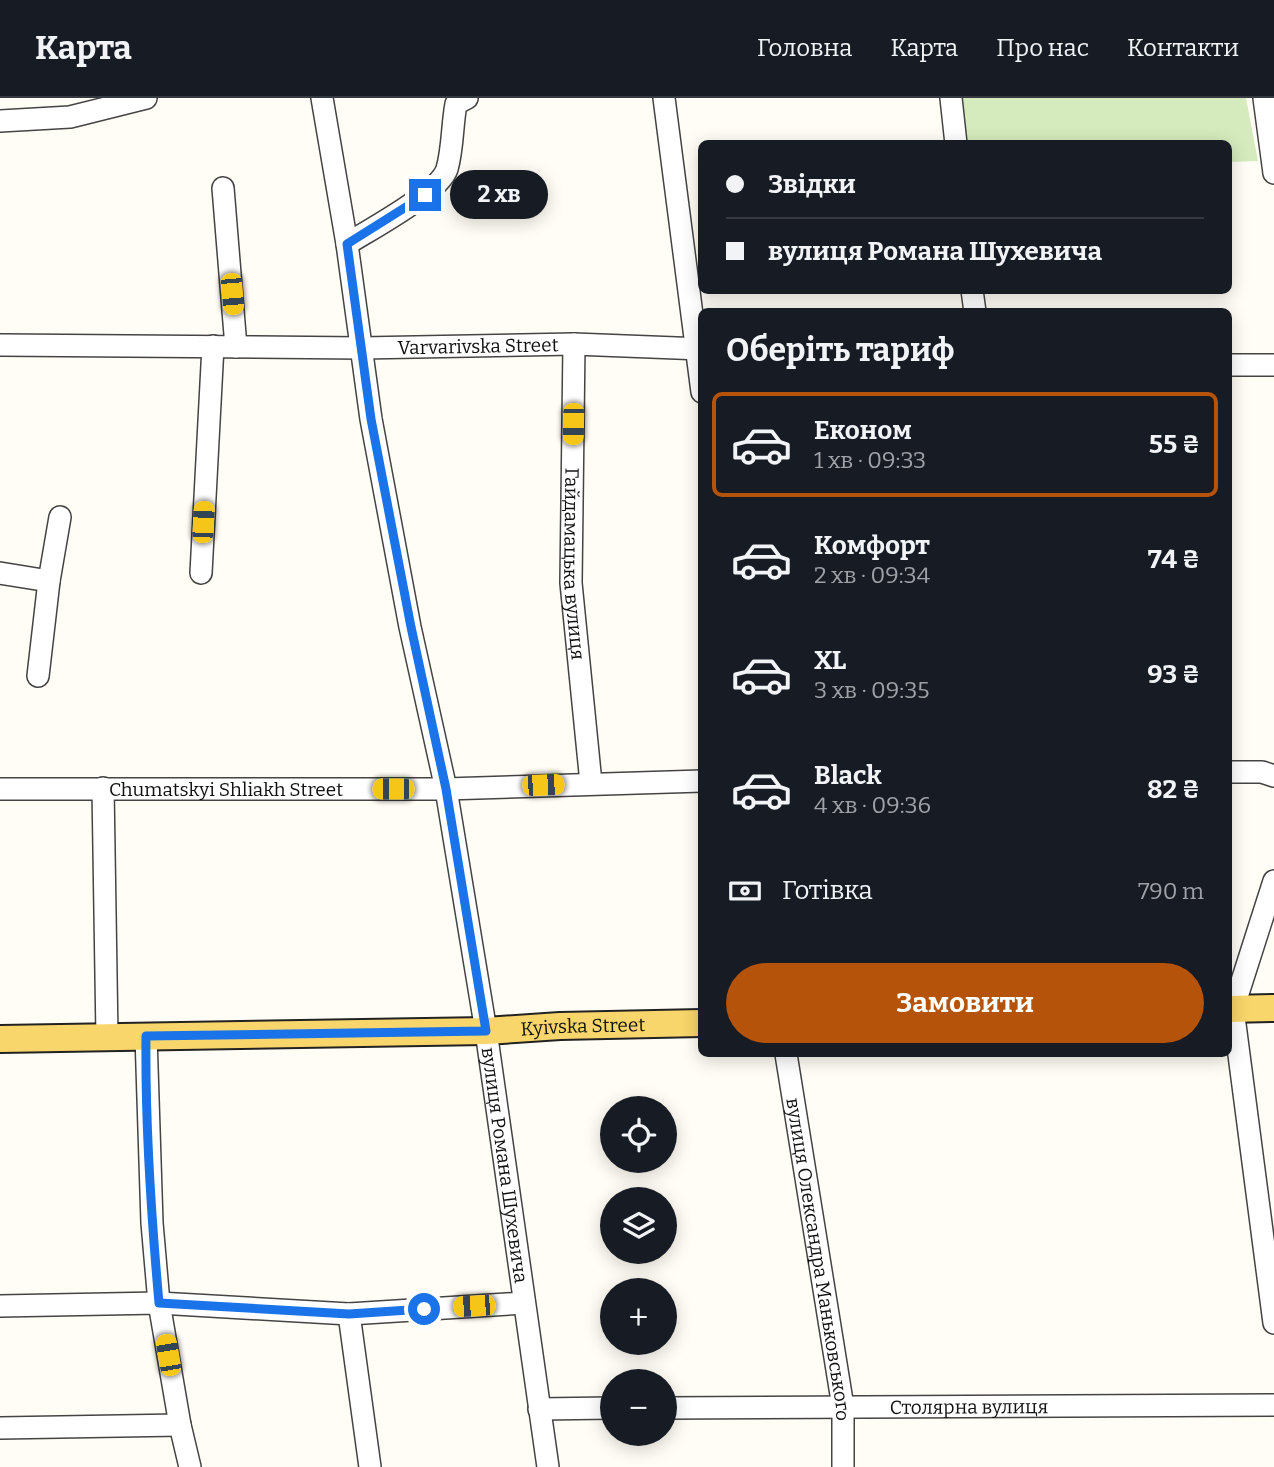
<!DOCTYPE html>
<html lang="uk">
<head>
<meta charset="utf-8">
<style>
  body { margin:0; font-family:Bitter,serif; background:#242831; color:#f1f3f6; height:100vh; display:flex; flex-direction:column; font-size:26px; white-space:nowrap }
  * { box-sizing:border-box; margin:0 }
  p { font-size:23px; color:#9ea1a6 }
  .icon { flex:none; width:38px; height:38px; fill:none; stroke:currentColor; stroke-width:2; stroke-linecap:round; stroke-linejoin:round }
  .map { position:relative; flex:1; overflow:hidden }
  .drawer { position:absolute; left:698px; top:210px; width:534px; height:749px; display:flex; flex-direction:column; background:#171b24; border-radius:10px; box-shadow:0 4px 18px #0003 }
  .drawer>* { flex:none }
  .hud { position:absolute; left:698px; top:42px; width:534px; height:154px; border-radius:10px; box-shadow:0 4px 18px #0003; display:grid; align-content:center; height:154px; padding:0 28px; background:#171b24 }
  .fabs { position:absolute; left:600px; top:998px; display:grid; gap:14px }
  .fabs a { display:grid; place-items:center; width:77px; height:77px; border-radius:50%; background:#171b24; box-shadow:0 4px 18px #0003; font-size:35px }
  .end { position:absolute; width:32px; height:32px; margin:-16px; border:9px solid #1a73e8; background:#fff; box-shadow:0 0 0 4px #fff }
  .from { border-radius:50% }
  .bubble { position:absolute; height:49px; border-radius:24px; background:#171b24; box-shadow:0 4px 18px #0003; font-size:23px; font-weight:700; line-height:49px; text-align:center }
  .car { position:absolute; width:21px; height:42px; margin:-21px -10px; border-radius:9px; box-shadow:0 0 5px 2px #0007; background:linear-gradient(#f5c518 24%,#345 0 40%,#f5c518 0 76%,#345 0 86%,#f5c518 0) }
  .hud b { display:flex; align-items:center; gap:24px; height:66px; font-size:26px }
  .hud b+b { border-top:2px solid #363941 }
  .hud i { width:18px; height:18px; background:#f1f3f6 }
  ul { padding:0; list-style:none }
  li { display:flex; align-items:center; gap:21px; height:105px; margin:0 14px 10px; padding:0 14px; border:4px solid transparent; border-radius:10px }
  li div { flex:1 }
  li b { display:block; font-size:26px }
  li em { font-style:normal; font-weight:700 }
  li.current { border-color:#b45309 }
  li>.icon { width:63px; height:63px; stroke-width:1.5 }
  h2 { padding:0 28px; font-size:32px; line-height:84px }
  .pay { display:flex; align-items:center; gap:18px; height:77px; padding:0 28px; font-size:26px }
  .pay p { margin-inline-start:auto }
  .cta { display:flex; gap:14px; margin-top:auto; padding:14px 28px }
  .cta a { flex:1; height:80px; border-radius:42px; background:#b45309; color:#fff; font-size:28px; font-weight:700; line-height:80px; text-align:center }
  header { display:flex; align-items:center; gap:42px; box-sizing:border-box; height:98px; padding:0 35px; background:#171b24; border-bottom:2px solid #363941 }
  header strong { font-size:33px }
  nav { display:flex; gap:38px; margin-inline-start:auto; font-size:24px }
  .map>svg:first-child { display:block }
  .green { fill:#d5ebbd }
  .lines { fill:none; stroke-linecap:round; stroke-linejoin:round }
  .minor-casing { stroke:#444; stroke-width:24 }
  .major-casing { stroke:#222; stroke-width:30 }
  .minor { stroke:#fff; stroke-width:21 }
  .major { stroke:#f9d66b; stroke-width:26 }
  .route { stroke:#1a73e8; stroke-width:9 }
  .labels { text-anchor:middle; stroke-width:7; stroke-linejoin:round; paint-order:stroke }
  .street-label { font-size:19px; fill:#111; stroke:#fff }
</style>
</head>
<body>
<header>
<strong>Карта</strong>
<nav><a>Головна</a><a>Карта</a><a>Про нас</a><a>Контакти</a></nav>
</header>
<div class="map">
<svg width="1274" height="1369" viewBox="0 0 1274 1369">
  <rect width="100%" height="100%" fill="#fffdf5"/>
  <path class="green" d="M 955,0 L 1246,0 L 1258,63 L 1229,64 L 1228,46 L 959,45 Z"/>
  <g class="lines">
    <g class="minor-casing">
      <g id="minor">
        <path id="s1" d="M 322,0 L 347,146 L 371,321 L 410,529 L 446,691 L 486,933 L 548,1369"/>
        <path d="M 664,0 L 702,294"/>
        <path d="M 951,0 L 956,46"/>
        <path d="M 1264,0 L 1274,75"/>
        <path d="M 0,23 L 70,19 L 146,0"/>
        <path d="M 223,90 L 236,249"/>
        <path d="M 347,146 C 369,132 439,95 447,71 C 453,50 452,27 456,6 L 467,0"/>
        <path d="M 972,192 L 975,214"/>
        <path id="s2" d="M 574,246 L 571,485 L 591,685"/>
        <path id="s3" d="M 0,247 L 362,250 L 574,246 L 702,251"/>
        <path d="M 1228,267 L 1274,267"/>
        <path d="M 0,475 L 49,483"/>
        <path d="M 201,475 L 213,248"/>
        <path d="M 38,578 L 49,483 L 60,419"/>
        <path d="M 1228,674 L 1262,674 L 1274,678"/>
        <path d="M 103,690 L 107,939"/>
        <path id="s4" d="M 0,691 L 446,691 L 702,683"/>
        <path d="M 1274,783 L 1233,911 L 1274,1225"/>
        <path d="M 146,938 L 152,1125 L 159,1205 L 180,1327 L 190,1369"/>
        <path id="s5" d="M 786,956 L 843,1309 L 843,1369"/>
        <path d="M 0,1208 L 159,1205 L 349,1216 L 524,1205"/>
        <path d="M 349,1216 L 370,1369"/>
        <path id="s6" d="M 665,1310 L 1274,1307"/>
        <path d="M 539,1311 L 612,1310"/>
        <path d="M 0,1330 L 180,1327"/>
      </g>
    </g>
    <g class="major-casing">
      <g id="major">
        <path d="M 1228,911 L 1274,910"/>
        <path id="s7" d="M 0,941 L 486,933 L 560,928 L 702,925"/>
      </g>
    </g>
    <use href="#minor" class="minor"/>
    <use href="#major" class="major"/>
  </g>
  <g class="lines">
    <path class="route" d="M 424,1211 L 349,1216 L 159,1205 C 151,1116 145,1027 146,938 L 486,933 L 446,691 L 411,529 L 371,321 L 347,146 L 425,97"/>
  </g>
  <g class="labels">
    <g class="street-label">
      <text dy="7" stroke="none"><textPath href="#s3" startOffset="478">Varvarivska Street</textPath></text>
      <text dy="7" stroke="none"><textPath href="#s2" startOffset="220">Гайдамацька вулиця</textPath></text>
      <text dy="7" stroke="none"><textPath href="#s4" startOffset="226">Chumatskyi Shliakh Street</textPath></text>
      <text dy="7" stroke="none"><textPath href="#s7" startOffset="583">Kyivska Street</textPath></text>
      <text dy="7" stroke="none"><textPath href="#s1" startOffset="1083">вулиця Романа Шухевича</textPath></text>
      <text dy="7" stroke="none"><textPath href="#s5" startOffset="208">вулиця Олександра Маньковського</textPath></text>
      <text dy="7" stroke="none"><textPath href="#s6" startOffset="304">Столярна вулиця</textPath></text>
    </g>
  </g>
</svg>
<div class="fabs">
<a><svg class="icon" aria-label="locate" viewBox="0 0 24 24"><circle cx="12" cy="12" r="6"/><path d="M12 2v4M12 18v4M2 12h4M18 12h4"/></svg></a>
<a><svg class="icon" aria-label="layers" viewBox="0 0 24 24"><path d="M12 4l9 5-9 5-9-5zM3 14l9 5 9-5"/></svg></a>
<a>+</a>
<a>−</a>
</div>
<i class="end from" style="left:424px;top:1211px"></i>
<i class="end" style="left:425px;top:97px"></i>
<div class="bubble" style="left:450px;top:72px;width:98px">2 хв</div>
<i class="car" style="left:232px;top:196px;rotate:175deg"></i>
<i class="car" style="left:573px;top:326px;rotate:181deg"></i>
<i class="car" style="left:203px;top:424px;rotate:3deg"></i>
<i class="car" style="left:543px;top:687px;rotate:88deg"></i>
<i class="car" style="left:393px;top:691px;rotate:270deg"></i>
<i class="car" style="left:474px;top:1208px;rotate:267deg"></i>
<i class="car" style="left:168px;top:1257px;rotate:350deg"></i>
<div class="hud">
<b><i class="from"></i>Звідки</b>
<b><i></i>вулиця Романа Шухевича</b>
</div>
<section class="drawer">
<h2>Оберіть тариф</h2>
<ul>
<li class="current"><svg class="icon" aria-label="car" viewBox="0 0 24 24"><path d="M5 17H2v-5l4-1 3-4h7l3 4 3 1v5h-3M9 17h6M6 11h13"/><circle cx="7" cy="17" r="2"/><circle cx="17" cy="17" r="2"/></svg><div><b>Економ</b><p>1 хв · 09:33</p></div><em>55 ₴</em></li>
<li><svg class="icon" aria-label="car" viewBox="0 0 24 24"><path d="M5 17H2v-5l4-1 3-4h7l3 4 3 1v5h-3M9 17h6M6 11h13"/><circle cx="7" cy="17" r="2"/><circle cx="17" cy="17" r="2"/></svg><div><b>Комфорт</b><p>2 хв · 09:34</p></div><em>74 ₴</em></li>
<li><svg class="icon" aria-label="car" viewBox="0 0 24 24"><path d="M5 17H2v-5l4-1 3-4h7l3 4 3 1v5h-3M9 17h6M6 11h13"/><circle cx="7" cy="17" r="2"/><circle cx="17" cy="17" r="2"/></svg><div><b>XL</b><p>3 хв · 09:35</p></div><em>93 ₴</em></li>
<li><svg class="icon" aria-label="car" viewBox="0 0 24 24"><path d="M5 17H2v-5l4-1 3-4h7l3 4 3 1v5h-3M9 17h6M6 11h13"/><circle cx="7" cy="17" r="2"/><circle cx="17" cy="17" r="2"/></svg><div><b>Black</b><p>4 хв · 09:36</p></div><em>82 ₴</em></li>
</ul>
<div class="pay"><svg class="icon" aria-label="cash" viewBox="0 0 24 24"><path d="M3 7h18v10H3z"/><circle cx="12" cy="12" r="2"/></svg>Готівка<p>790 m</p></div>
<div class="cta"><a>Замовити</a></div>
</section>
</div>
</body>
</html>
